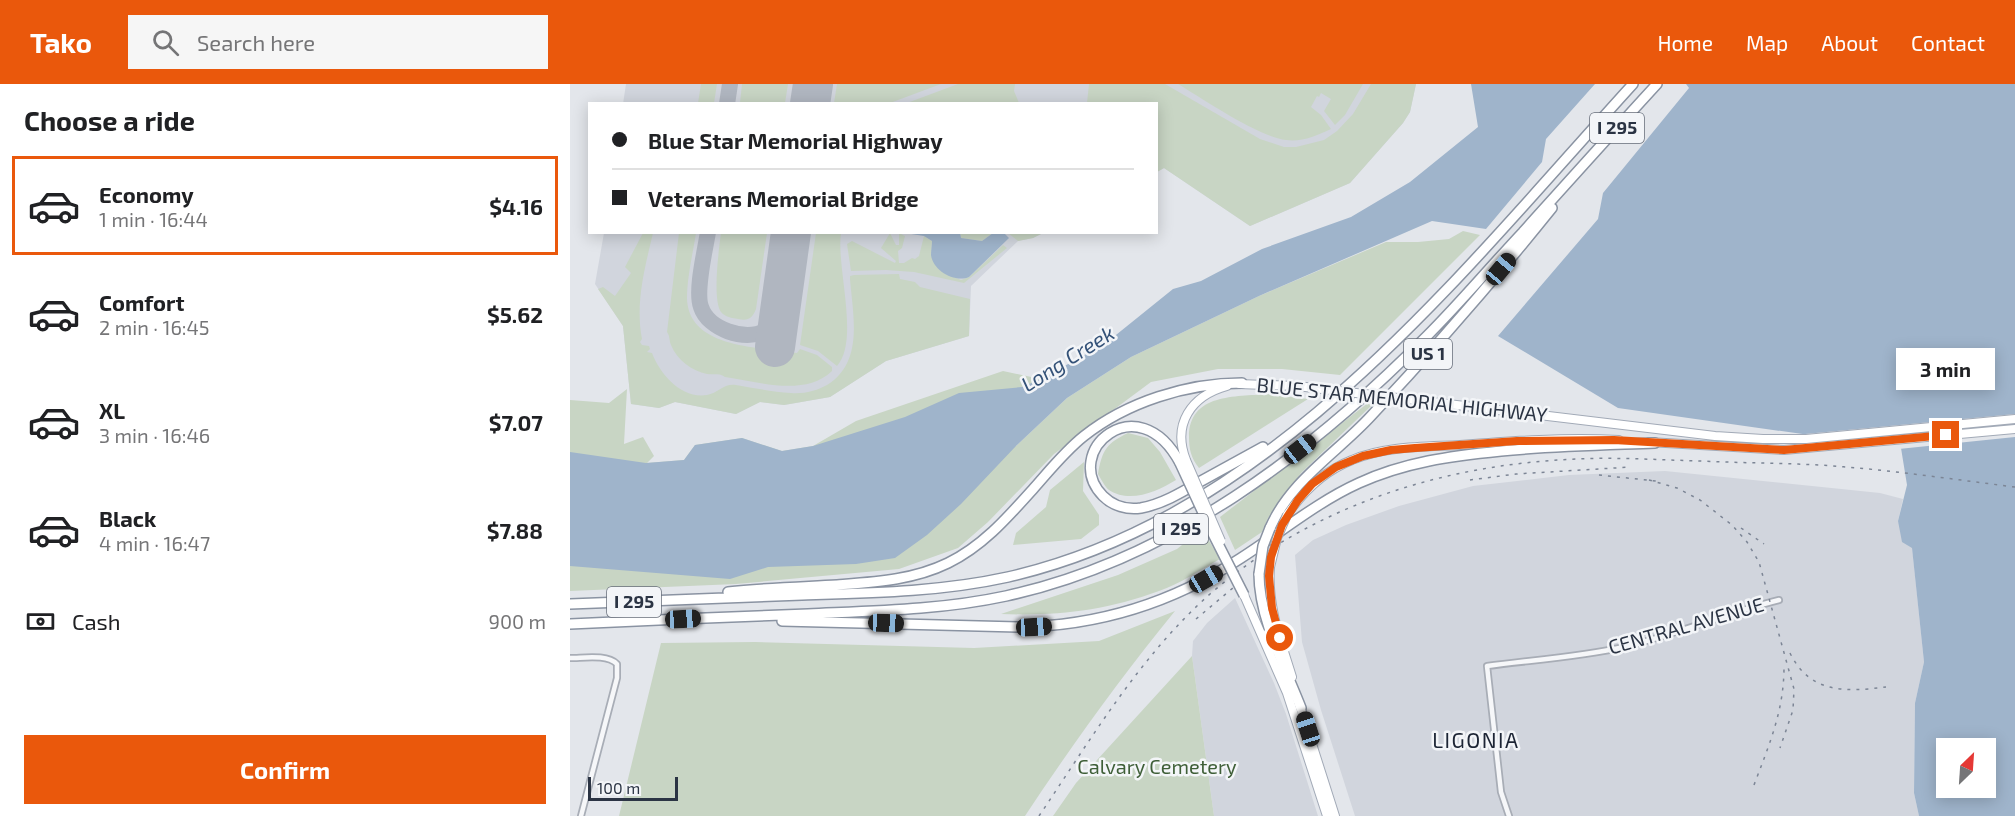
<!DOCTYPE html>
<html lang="en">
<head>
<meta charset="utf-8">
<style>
  body { margin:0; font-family:"Exo 2",sans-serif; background:#f6f6f6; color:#202124; height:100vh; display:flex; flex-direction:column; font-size:22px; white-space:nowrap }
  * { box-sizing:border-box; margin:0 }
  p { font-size:20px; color:#757577 }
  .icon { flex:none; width:33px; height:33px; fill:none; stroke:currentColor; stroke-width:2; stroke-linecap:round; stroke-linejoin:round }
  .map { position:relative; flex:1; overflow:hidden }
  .drawer { display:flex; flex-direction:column; background:#fff; width:570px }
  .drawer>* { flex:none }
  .guide { position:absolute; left:18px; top:18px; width:570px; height:132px; border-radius:0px; box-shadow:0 3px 15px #0003; display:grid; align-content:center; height:132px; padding:0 24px; background:#fff }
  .needle { width:39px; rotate:25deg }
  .controls { position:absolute; left:1366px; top:654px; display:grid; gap:12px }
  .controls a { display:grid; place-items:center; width:60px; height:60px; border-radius:0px; background:#fff; box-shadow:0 3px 15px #0003; font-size:30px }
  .scale { position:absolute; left:18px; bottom:15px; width:90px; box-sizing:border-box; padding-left:6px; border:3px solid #2b3444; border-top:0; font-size:16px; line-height:21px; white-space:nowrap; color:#2b3444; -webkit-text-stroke:4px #f3f5f8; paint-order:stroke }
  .end { position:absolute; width:27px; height:27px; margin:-14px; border:8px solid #ea580c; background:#fff; box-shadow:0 0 0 3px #fff }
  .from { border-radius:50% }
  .bubble { position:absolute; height:42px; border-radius:0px; background:#fff; box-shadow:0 3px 15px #0003; font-size:20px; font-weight:700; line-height:42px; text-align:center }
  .car { position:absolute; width:18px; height:36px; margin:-18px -9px; border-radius:8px; box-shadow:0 0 4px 2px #0007; background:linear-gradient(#222 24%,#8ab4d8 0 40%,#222 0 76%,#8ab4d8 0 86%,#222 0) }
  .guide b { display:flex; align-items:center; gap:21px; height:57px; font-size:22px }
  .guide b+b { border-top:2px solid #e0e0e0 }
  .guide i { width:15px; height:15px; background:#202124 }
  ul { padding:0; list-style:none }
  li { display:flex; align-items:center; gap:18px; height:99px; margin:0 12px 9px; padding:0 12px; border:3px solid transparent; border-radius:0px }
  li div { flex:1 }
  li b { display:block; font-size:22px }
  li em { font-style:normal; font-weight:700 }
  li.on { border-color:#ea580c }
  li>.icon { width:54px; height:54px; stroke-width:1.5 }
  h2 { padding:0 24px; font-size:27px; line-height:72px }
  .pay { display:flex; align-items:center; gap:15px; height:66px; padding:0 24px; font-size:22px }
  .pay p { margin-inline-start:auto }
  .button { display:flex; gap:12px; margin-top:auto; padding:12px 24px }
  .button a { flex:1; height:69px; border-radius:0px; background:#ea580c; color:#fff; font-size:24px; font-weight:700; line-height:69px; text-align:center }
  header { display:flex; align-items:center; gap:36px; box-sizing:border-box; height:84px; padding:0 30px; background:#ea580c; color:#fff }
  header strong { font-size:28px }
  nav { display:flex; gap:33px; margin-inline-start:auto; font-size:21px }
  .search { width:420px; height:54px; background:#f6f6f6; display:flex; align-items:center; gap:15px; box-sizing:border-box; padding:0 21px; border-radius:0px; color:#757577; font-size:22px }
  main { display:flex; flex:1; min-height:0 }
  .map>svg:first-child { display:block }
  .built { fill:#d1d5dd }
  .green { fill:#c8d5c4 }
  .water { fill:#9fb4cb; fill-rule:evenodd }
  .pier { fill:#e3e6eb }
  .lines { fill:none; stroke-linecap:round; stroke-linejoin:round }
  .taxiway { stroke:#b0b6c0; stroke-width:16 }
  .runway { stroke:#b0b6c0; stroke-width:40 }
  .street-casing { stroke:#a8adb6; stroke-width:8 }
  .primary-casing { stroke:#a2aab7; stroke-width:10 }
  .highway-casing { stroke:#8a93a2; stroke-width:12 }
  .street { stroke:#f6f7f9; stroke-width:4.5 }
  .primary { stroke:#fff; stroke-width:8 }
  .highway { stroke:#fff; stroke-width:9 }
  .rail { stroke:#7c8595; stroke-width:1.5; stroke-dasharray:3 6; stroke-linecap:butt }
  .primary-bridge-casing { stroke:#a2aab7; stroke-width:10; stroke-linecap:butt }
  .highway-bridge-casing { stroke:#8a93a2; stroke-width:12; stroke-linecap:butt }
  .primary-bridge { stroke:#fff; stroke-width:8 }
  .highway-bridge { stroke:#fff; stroke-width:9 }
  .route { stroke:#ea580c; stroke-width:8 }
  .labels { text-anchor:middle; stroke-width:5; stroke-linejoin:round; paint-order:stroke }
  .shield { fill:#f3f5f8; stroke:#676e7a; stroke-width:1.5 }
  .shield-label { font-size:18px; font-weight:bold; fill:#2b3444 }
  .street-label { font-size:20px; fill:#2b3444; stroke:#f3f5f8 }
  .park-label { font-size:20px; fill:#3f5f38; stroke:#f3f5f8 }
  .water-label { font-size:21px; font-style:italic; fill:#345278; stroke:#f3f5f8 }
  .neighbourhood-label { font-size:21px; letter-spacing:1.5px; fill:#1d2535; stroke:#f3f5f8 }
</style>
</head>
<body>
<header>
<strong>Tako</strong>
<div class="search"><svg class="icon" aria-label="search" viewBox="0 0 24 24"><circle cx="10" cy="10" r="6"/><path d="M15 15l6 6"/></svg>Search here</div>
<nav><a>Home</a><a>Map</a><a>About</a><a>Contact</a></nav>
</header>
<main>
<section class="drawer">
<h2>Choose a ride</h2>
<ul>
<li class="on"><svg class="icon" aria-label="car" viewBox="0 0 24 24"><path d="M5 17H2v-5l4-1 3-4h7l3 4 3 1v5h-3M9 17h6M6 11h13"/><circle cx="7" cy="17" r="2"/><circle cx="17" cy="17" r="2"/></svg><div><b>Economy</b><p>1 min · 16:44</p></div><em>$4.16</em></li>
<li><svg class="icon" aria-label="car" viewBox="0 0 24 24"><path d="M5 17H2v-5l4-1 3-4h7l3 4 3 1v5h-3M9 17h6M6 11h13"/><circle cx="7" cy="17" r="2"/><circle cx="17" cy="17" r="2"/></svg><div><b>Comfort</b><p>2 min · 16:45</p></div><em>$5.62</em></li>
<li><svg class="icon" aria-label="car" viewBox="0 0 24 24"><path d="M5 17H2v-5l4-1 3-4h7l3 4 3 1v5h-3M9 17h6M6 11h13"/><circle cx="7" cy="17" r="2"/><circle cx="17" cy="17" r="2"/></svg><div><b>XL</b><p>3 min · 16:46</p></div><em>$7.07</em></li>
<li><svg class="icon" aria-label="car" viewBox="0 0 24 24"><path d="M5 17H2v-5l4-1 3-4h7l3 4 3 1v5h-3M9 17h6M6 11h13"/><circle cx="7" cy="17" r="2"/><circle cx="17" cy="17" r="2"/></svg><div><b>Black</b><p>4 min · 16:47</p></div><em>$7.88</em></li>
</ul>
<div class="pay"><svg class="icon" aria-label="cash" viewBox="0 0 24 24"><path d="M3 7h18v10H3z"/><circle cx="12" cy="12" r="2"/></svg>Cash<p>900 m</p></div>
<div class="button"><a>Confirm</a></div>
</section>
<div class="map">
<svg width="1445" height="732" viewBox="0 0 1445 732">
  <rect width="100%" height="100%" fill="#e3e6eb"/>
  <path class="built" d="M 56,0 L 846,0 L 840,28 L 833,39 L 780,99 L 680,142 L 594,84 L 587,88 L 586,20 L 53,20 Z
    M 34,149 L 473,149 L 463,154 L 448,157 L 401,202 L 399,252 L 316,277 L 260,313 L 214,321 L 190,318 L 166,330 L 105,318 L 89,324 L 61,320 L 53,242 L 25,200 Z
    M 1095,387 L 1310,409 L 1333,415 L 1328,437 L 1342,463 L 1354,578 L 1345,619 L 1344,709 L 1349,732 L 785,732 L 751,626 L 732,558 L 725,471 L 743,456 L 776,441 L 829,422 L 903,402 L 999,391 Z
    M 665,514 L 704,599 L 716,630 L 748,732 L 644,732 L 622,572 L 623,557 L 637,539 Z"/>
  <path class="green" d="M 131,0 L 147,0 L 144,19 L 128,19 Z
    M 172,0 L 218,0 L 215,19 L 170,19 Z
    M 267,0 L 371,0 L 320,19 L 264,19 Z
    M 388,0 L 445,0 L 444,7 L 449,19 L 337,19 Z
    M 519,0 L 595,0 L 690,55 L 714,63 L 726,63 L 754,56 L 767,47 L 783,30 L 801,0 L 846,0 L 840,28 L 833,39 L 780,99 L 680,142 L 594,84 L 587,88 L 586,20 L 517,19 Z
    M 608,0 L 793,0 L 775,31 L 765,41 L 754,27 L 761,15 L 751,9 L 749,13 L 747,12 L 741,23 L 751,31 L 761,45 C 746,52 732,58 716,56 C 689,53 633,15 608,0 Z
    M 893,147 L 910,151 L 770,291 L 712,285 L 648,285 L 581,298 L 484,370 L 418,438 L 388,464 L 329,485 L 166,500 L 0,507 L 0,452 L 446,362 L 497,314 L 561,273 L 689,212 L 816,158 L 848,158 L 879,155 Z
    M 73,149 L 83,149 C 75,183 65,219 72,255 L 70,258 L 72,261 L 79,262 L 80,265 L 77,268 L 82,269 C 90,290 111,315 137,311 C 148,309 154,299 166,301 C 184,304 203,308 221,309 C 234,310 246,307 257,301 C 294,278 283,232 280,195 L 280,192 L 284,191 L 329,190 L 330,195 L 345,198 L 350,203 L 400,215 L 399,252 L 316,277 L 260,313 L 214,321 L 190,318 L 166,330 L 105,318 L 89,324 L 61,320 L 53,242 L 28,205 L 33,203 L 45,212 L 61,189 L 55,183 Z
    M 109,149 L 126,149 C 123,169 117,193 117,214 C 118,265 191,263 227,269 L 230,265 L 247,271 L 262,283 L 262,287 C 235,313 189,298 155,293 C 150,289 144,291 137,290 C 122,287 107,276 101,261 C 99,256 100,252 97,248 Z
    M 151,149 L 197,149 L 186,225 C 182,235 178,237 168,235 C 162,234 155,233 151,228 C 142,215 149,165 151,149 Z
    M 246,149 L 271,149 C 266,183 290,256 267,282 L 248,267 L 230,261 Z
    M 320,149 L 326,161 L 329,161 L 329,149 L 335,152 L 332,164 L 328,167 L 329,179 L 334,179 L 342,174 L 345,175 L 349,172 L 354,152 L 362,157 C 360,185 368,185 391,196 L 399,193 L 433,161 L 437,164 L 394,199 L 344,188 L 316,186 L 281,187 L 277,160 L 282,157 L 325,179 L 326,177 L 311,164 Z
    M 390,149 L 423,149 L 412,157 L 391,154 Z
    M 438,149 L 473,149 L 463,154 L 448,157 Z
    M 433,287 L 471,295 L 451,322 L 0,436 L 0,316 L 39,319 L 57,305 L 54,360 L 73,353 L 84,372 L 77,379 L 114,376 L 125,361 L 172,354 L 212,367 L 243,362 L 286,337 Z
    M 697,310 L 738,315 L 629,384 C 621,374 619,365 619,353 C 619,309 666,313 697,310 Z
    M 798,319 L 803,320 L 731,389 L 698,434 L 692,448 L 665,466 L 650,433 Z
    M 558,349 L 578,354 L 590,368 L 606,396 C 588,407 560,420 539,406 C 535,403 531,395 528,390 C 532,366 537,359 558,349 Z
    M 514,378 L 513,407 L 529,431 L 529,441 L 511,455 L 443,461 L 446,449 L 476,423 L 480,406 Z
    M 632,445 L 650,475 C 630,486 610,500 589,507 C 535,527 487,532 431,530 L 548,491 L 607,465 Z
    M 605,527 C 551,593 502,661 455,732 L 49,732 L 91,559 L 185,558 L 404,564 L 529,557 Z
    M 622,572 L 644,732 L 483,732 L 506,699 Z"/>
  <path class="water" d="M 901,0 L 1025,0 L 976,55 L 972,78 L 916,145 L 862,137 L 689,212 L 561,273 L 497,314 L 446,362 L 391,420 L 357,451 L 325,474 L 286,480 L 198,483 L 160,495 L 0,482 L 0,368 L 76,379 L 114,376 L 125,361 L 172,354 L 212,367 L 243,362 L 335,333 L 389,309 L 452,303 L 471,295 L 536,259 L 603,205 L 631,197 L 692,165 L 781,133 L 840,98 L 908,43 Z
    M 1116,0 L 1445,0 L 1445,732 L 1349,732 L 1344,709 L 1345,619 L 1354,578 L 1342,464 L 1332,458 L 1328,437 L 1337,401 L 1331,364 L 1048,324 L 928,252 L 1028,135 L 1033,109 L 1119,4 ZM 1377,664 L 1416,664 L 1416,704 L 1377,704 Z
    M 335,149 L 390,149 L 391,154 L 412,157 L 423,149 L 434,149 L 439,154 L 399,193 C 385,199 363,187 361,171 C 361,167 362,161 362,157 L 354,152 Z"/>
  <path class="pier" d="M 1445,330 L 1445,353 L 1319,366 L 1235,354 L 1235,350 Z"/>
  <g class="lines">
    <path class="taxiway" d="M 243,2 L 243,0
      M 157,20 L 160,0
      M 138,148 C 135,167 125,207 131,223 C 138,245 175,258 195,247 C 202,243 206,236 210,229"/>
    <path class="runway" d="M 240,20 L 243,0
      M 205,263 L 221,148"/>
    <g class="street-casing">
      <path id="street" d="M 0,574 C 14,574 37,570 47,580 L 47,594 L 11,732
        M 939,732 L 931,708 L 917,582 C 962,576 1009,573 1054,563 C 1107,550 1157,529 1209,516"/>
    </g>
    <g class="primary-casing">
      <path id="primary" d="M 669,300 L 727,302
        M 853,317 L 1145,352 L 1193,355 L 1236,355 L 1445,335
        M 1079,358 L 1214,366 L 1445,345
        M 616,376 C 602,340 621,312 657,302
        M 717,431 C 734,406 754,387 782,376 C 815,362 854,363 890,361 C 943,357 996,353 1049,356
        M 700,483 C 697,522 711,557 722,593
        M 674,511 L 717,609 L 757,732
        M 729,619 L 765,732"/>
    </g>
    <g class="highway-casing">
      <path id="highway" d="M 610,379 C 568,300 490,368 533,412 C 543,422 557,426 571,424 C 593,420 614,407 633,396 C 653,385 673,374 693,363
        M 700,444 C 721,396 767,369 801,332 C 864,265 924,196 982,124
        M 689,490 C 689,534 715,583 731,624
        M 158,508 C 194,504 231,503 267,501 C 306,498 343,496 378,479 C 413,462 438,433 464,404 C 480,386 495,367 514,352 C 557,318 617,299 672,299
        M 0,520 C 77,517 155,514 232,511 C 301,509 370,508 438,493 C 704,432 888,192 1063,0
        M 212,537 L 448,543 C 528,542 604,518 671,474 C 710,449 747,418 789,399 C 835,378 881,372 931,367 C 982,362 1033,361 1085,359
        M 0,540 C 79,536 159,533 238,530 C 304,527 371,526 436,512 C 601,476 741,369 857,252 C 891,218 921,182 953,148 C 998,98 1042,49 1087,0"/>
    </g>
    <use href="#street" class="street"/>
    <use href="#primary" class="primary"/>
    <use href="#highway" class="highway"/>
    <path class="rail" d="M 1029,391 L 1086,397
      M 900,396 L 946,390 L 1061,383
      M 1079,396 L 1107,404 L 1130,416 L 1162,441 L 1177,458 L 1189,478 L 1224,605 L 1223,626 L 1210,664
      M 1171,444 L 1194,460
      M 626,535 L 670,498
      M 1220,569 C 1240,610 1276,608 1316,603
      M 1184,701 C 1199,661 1214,627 1214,583
      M 469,732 C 521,655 570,572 640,510 C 743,421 874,380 1008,375 C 1049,373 1090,376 1131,377 C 1171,379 1210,379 1249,381 C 1315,385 1380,395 1445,403"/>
    <g class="primary-bridge-casing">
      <path id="primary-bridge" d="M 727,302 L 853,317
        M 616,376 L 651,457
        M 700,483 L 707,454 L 717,431"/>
    </g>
    <g class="highway-bridge-casing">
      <path id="highway-bridge" d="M 610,379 L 641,446 L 674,511
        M 689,490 L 693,462 L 700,444"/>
    </g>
    <use href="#primary-bridge" class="primary-bridge"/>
    <use href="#highway-bridge" class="highway-bridge"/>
  </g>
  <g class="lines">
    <path class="route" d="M 710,554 L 702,524 L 699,492 L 701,473 L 712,441 L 728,416 L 742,400 L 766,383 L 793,372 L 821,366 L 845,364 L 947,357 L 1044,356 L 1214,366 L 1376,351"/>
  </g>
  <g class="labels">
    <g class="shield">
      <rect x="1020" y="29" width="54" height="30" rx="4.5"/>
      <rect x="834" y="255" width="48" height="30" rx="4.5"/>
      <rect x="584" y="430" width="54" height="30" rx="4.5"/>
      <rect x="37" y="503" width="54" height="30" rx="4.5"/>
    </g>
    <g class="shield-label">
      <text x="1047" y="50">I 295</text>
      <text x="858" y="276">US 1</text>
      <text x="611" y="451">I 295</text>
      <text x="64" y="524">I 295</text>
    </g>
    <g class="street-label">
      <text transform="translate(832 316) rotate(6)" y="7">BLUE STAR MEMORIAL HIGHWAY</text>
      <text transform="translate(1116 542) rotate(-16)" y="7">CENTRAL AVENUE</text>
    </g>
    <g class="park-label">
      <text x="587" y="690">Calvary Cemetery</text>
    </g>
    <g class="water-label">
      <text transform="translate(498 275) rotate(-32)" y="7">Long Creek</text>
    </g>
    <g class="neighbourhood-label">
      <text x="906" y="664">LIGONIA</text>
    </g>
  </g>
</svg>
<div class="controls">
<a><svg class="needle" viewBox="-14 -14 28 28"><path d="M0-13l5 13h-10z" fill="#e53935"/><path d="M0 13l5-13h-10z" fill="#757577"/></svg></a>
</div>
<div class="scale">100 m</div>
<i class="end from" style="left:710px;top:554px"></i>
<i class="end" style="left:1376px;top:351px"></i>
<div class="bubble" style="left:1326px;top:264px;width:99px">3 min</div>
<i class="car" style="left:931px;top:185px;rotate:40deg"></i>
<i class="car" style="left:730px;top:365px;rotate:52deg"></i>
<i class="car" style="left:636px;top:495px;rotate:60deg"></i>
<i class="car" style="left:113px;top:535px;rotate:87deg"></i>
<i class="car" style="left:316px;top:539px;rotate:92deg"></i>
<i class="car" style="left:464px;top:543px;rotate:87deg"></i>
<i class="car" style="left:738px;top:645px;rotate:342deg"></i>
<div class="guide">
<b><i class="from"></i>Blue Star Memorial Highway</b>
<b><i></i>Veterans Memorial Bridge</b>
</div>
</div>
</main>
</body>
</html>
